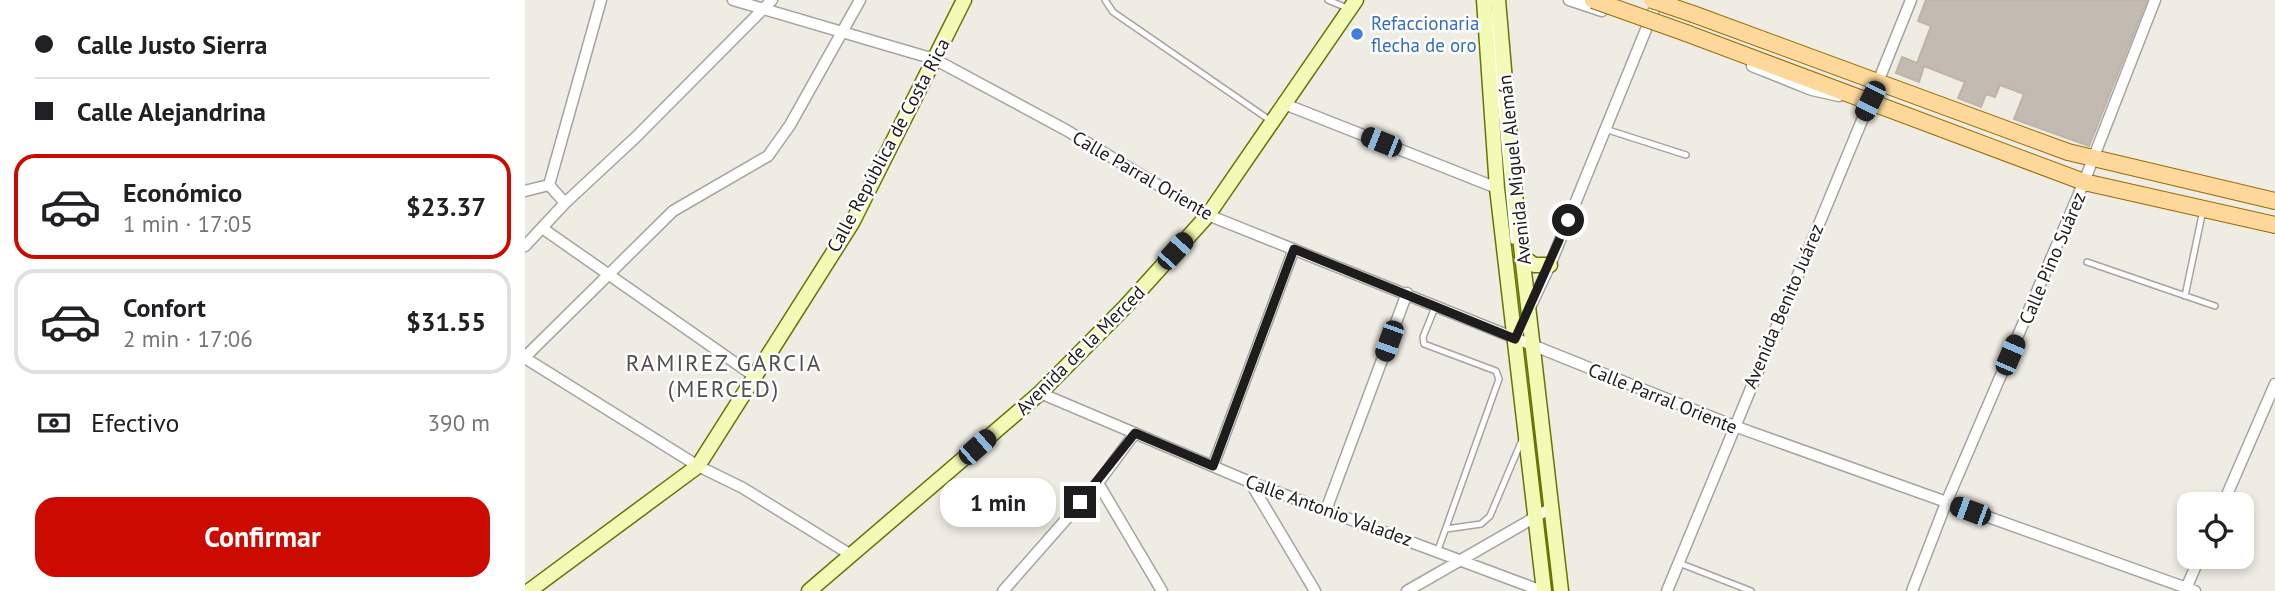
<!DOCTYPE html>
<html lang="es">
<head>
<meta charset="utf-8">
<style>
  body { margin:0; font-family:"PT Sans",sans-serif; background:#f6f6f6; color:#202124; height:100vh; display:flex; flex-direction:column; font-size:26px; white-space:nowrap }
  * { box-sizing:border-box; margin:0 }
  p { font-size:23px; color:#757577 }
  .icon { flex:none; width:38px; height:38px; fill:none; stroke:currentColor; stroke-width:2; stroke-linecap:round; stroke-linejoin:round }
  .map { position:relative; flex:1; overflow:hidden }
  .sheet { display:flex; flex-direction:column; background:#fff; width:525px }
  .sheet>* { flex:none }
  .banner { display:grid; align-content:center; height:154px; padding:0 35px; background:#fff }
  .tools { position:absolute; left:1652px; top:492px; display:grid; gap:14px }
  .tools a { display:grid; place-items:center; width:77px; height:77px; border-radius:14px; background:#fff; box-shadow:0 4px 10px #0003; font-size:35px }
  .end { position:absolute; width:32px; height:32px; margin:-16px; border:9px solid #1d1d1d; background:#fff; box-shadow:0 0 0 4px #fff }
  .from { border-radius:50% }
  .bubble { position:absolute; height:49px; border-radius:21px; background:#fff; box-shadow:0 4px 10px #0003; font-size:23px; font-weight:700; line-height:49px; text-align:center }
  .car { position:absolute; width:21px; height:42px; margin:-21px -10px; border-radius:9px; box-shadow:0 0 5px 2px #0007; background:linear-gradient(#222 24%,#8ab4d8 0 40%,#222 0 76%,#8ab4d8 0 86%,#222 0) }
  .banner b { display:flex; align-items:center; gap:24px; height:66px; font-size:26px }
  .banner b+b { border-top:2px solid #e0e0e0 }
  .banner i { width:18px; height:18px; background:#202124 }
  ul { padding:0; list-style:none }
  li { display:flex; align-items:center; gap:21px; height:105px; margin:0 14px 10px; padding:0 21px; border:4px solid #e0e0e0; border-radius:21px }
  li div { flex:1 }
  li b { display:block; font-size:26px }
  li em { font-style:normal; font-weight:700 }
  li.selected { border-color:#cb0b00 }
  li>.icon { width:63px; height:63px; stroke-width:1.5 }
  .pay { display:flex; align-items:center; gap:18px; height:77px; padding:0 35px; font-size:26px }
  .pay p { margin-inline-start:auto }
  .primary-button { display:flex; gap:14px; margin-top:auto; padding:14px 35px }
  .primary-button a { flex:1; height:80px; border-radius:21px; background:#cb0b00; color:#fff; font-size:28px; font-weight:700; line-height:80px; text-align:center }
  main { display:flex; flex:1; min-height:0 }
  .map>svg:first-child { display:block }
  .building { fill:#c3bab2; stroke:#c1b3a5; stroke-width:2 }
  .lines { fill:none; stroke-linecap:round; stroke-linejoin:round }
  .lane-casing { stroke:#a4a4a4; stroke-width:8 }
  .street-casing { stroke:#a4a4a4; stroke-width:13 }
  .secondary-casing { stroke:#637603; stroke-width:17 }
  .primary-casing { stroke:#976d00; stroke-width:18 }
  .lane { stroke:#fff; stroke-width:5 }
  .street { stroke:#fff; stroke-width:10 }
  .secondary { stroke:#f3fab6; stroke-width:14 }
  .primary { stroke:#fdd89a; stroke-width:16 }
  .primary-bridge-casing { stroke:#976d00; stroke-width:18; stroke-linecap:butt }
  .primary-bridge { stroke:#fdd89a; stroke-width:16 }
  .route { stroke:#1d1d1d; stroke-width:9 }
  .shop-dot { fill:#3f7fe0; stroke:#fff; stroke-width:2.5 }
  .labels { text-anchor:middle; stroke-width:5; stroke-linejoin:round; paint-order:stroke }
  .shop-label { font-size:19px; fill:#366cbe; stroke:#fff; text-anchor:start }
  .street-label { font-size:19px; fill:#1d1d1d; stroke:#fff }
  .quarter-label { font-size:23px; letter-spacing:2px; fill:#505050; stroke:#fff }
</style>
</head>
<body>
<main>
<section class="sheet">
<div class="banner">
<b><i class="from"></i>Calle Justo Sierra</b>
<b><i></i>Calle Alejandrina</b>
</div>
<ul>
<li class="selected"><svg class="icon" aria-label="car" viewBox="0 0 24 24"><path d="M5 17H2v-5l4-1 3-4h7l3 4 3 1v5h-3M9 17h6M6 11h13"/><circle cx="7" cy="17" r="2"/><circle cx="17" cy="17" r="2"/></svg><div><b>Económico</b><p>1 min · 17:05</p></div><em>$23.37</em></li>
<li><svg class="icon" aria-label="car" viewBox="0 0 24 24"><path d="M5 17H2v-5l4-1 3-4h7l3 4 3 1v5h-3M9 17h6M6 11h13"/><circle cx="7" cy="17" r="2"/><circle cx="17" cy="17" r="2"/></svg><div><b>Confort</b><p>2 min · 17:06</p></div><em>$31.55</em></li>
</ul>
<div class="pay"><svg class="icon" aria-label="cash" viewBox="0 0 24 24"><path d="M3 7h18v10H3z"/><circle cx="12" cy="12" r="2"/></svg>Efectivo<p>390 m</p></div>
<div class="primary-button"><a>Confirmar</a></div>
</section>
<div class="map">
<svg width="1750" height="591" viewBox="0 0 1750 591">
  <rect width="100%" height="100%" fill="#efece3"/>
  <path class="building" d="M 1401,0 L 1622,0 L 1564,146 L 1489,119 L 1499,94 L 1475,85 L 1470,97 L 1461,94 L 1456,107 L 1433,98 L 1440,82 L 1399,66 L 1394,82 L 1371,73 L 1377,57 L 1392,63 L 1406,26 L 1393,21 Z"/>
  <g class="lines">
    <g class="lane-casing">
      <path id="lane" d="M 580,0 L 588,12 L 746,121
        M 803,0 L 822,8
        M 967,14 L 988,241
        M 1080,129 L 1161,155
        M 1562,262 L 1690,306
        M 1660,296 L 1678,210
        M 911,305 L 898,337 L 899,344 L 971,371 L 974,379 L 913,550
        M 921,529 L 956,524 L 965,516 L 997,440
        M 1154,563 L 1226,591"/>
    </g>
    <g class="street-casing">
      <path id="street" d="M 208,0 L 409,59 L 541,130 L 683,215 L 1209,426 L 1670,591
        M 1044,0 L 1077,11
        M 1227,66 L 1287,90 L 1314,96
        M 1353,82 L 1386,0
        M 762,105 L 972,188
        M 24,185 L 76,0
        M 0,191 L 24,185 L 40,203
        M 17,228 L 229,376
        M 0,246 L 40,203 L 111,137 L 247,0
        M 990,339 L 1025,265 L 1133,0
        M 0,357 L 148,211 L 243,156 L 265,125 L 335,0
        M 0,358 L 173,466 L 218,488 L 326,555
        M 515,393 L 725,482 L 1017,591
        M 688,466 L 769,249
        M 725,482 L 790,591
        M 573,483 L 637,591
        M 1698,504 L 1750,384
        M 801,510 L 882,293
        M 478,591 L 573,483 L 610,433
        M 882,591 L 1026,508
        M 1142,591 L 1345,101 L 1341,100
        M 1387,591 L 1421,503 L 1559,182 L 1630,0
        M 1660,591 L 1675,556"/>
    </g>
    <g class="secondary-casing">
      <path id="secondary" d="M 959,0 L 972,188 L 1019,591
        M 973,0 L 989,185 L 1036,591
        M 997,256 L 1009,265 L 1025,265
        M 4,591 L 173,466 L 327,223 L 439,0
        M 284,591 L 515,393 L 601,306 L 683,215 L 831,0"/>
    </g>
    <g class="primary-casing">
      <path id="primary" d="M 1168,14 L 1543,152 L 1750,201
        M 1161,33 L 1559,182 L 1750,225"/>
    </g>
    <use href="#lane" class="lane"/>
    <use href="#street" class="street"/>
    <use href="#secondary" class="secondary"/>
    <use href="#primary" class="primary"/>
    <g class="primary-bridge-casing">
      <path id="primary-bridge" d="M 1068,0 L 1161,33
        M 1127,0 L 1168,14"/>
    </g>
    <use href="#primary-bridge" class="primary-bridge"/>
  </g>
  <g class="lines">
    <path class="route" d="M 555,502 L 610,433 L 688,466 L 769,249 L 990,339 L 1043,220"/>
  </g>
  <circle class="shop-dot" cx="832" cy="34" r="7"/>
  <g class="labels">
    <g class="shop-label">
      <text x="846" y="30">Refaccionaria<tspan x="846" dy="22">flecha de oro</tspan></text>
    </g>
    <g class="street-label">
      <text transform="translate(363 145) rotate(-62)" y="7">Calle República de Costa Rica</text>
      <text transform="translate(989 170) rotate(-96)" y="7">Avenida Miguel Alemán</text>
      <text transform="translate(618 175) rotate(30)" y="7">Calle Parral Oriente</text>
      <text transform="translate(1527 258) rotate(-67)" y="7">Calle Pino Suárez</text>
      <text transform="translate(1258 306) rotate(-67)" y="7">Avenida Benito Juárez</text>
      <text transform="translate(555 350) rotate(-45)" y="7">Avenida de la Merced</text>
      <text transform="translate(1138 398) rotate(22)" y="7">Calle Parral Oriente</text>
      <text transform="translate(804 510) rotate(20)" y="7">Calle Antonio Valadez</text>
    </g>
    <g class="quarter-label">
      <text x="199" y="371">RAMIREZ GARCIA<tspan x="199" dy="26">(MERCED)</tspan></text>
    </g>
  </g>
</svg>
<div class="tools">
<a><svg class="icon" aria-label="locate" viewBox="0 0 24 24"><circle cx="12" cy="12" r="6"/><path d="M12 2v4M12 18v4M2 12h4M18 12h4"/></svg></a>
</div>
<i class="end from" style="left:1043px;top:220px"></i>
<i class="end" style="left:555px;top:502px"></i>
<div class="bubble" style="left:415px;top:478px;width:116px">1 min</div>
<i class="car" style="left:1345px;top:101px;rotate:206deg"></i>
<i class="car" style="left:856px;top:142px;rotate:292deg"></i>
<i class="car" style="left:650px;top:251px;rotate:42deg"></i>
<i class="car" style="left:864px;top:341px;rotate:200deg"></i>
<i class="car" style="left:1485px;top:355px;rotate:23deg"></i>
<i class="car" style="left:452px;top:447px;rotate:49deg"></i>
<i class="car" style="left:1445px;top:511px;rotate:290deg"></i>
</div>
</main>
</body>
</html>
